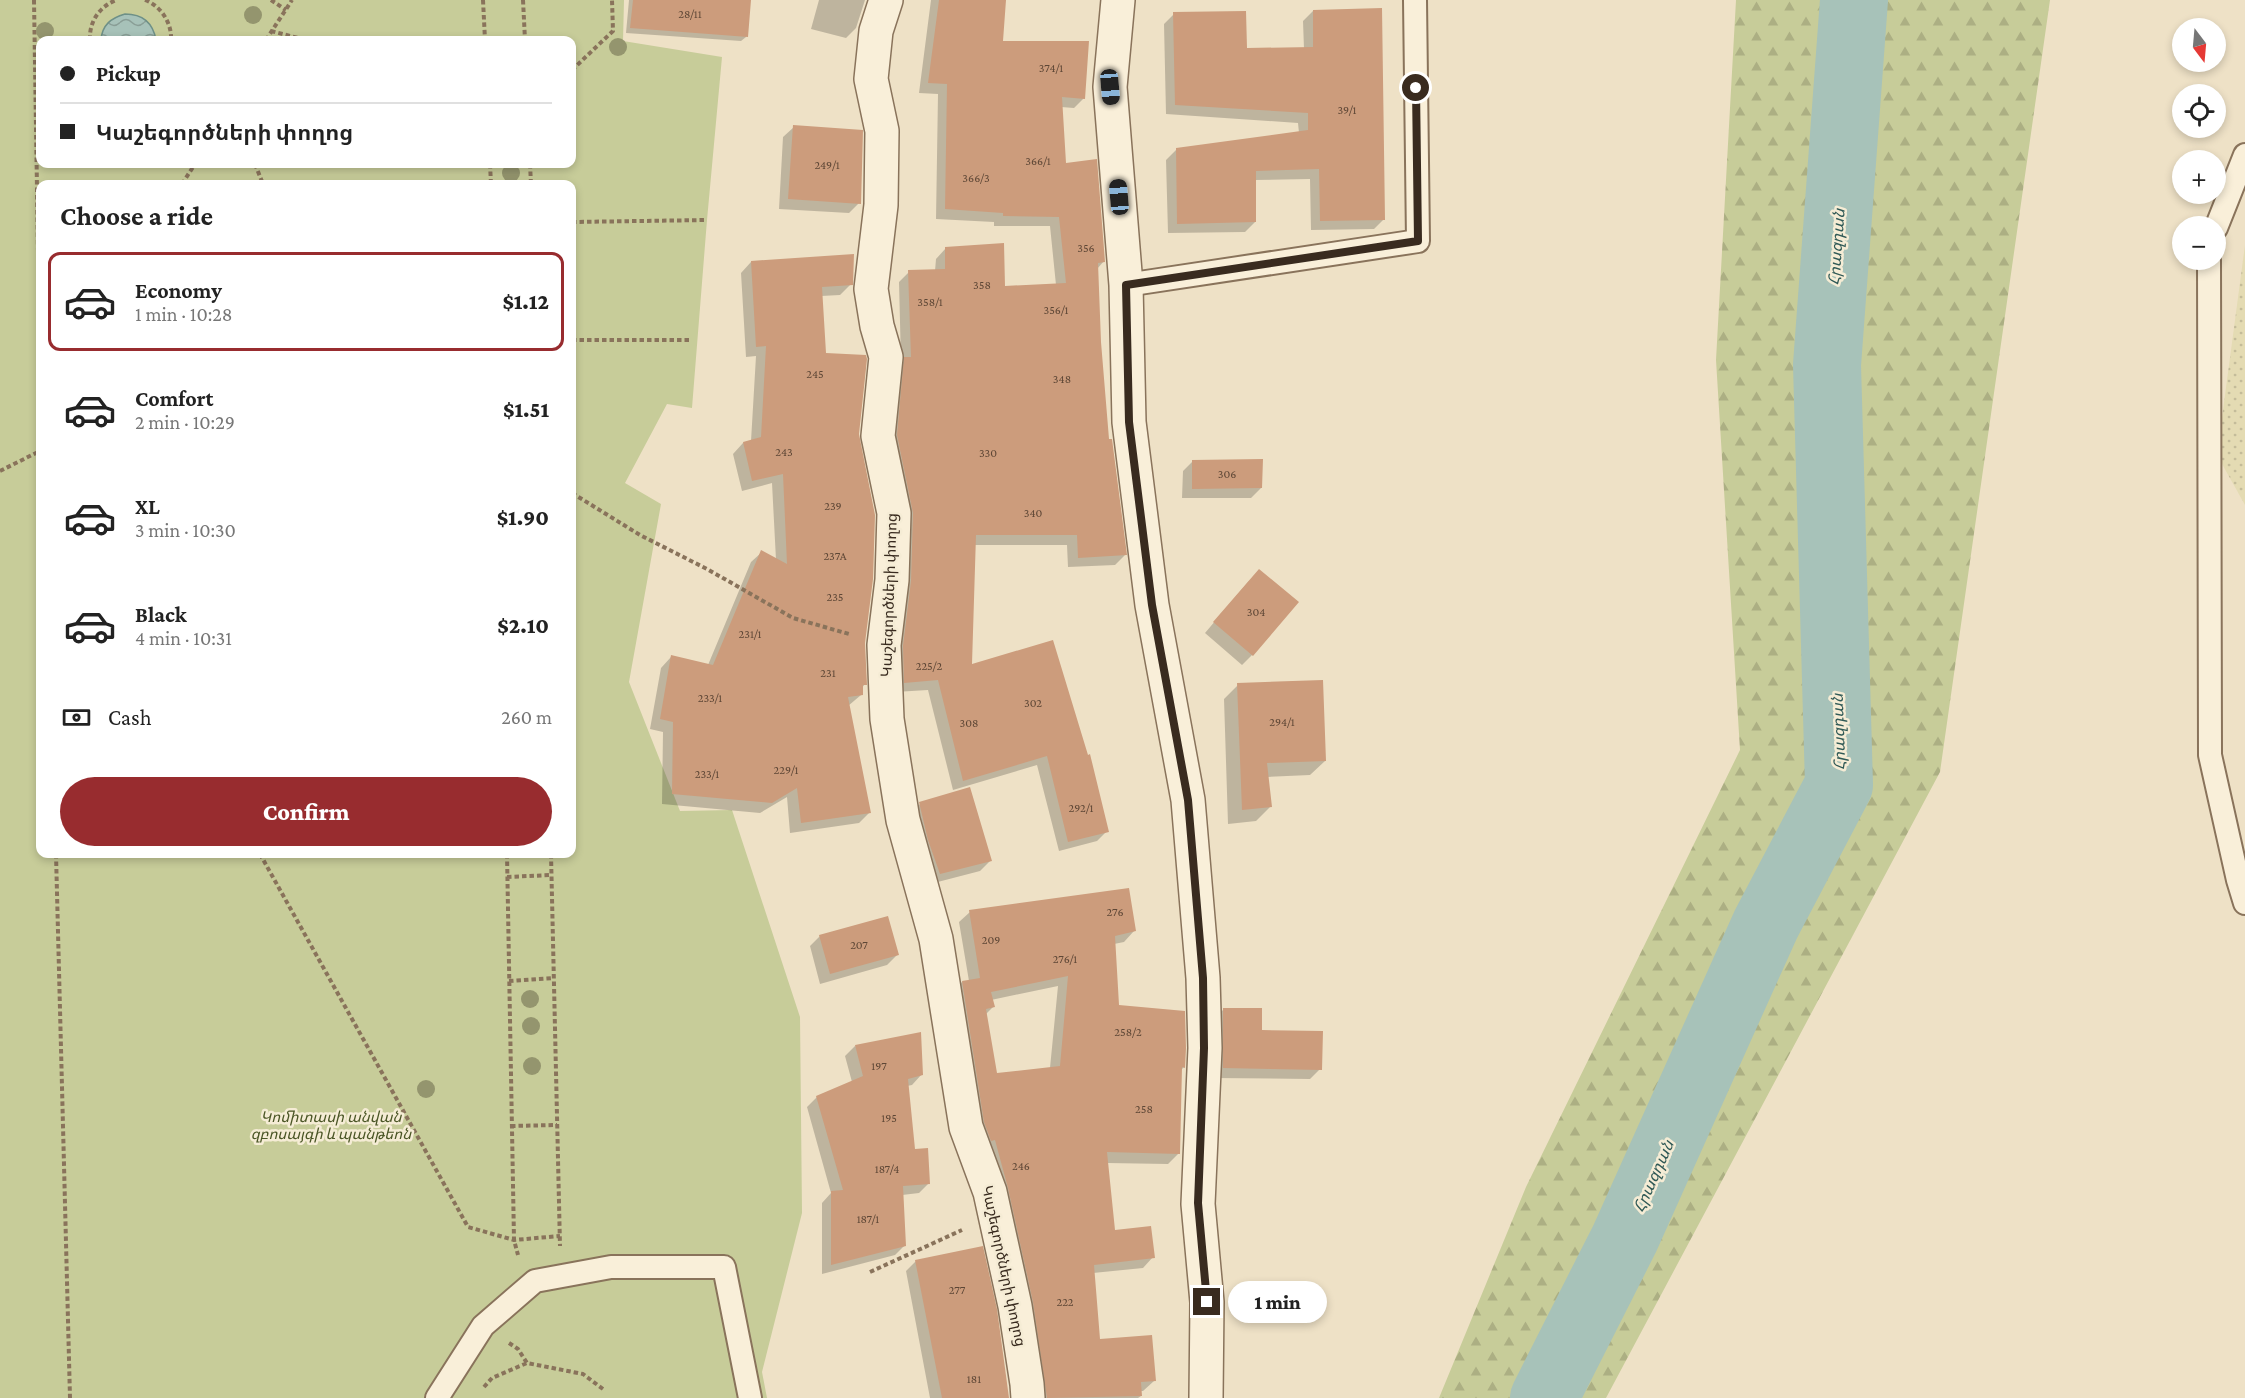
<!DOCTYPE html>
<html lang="en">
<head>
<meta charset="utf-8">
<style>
  body { margin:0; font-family:"Crimson Pro","Noto Sans Armenian",serif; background:#f2f2f2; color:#222; height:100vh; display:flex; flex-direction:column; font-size:22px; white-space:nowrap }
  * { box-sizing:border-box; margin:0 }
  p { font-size:20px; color:#767676 }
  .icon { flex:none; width:33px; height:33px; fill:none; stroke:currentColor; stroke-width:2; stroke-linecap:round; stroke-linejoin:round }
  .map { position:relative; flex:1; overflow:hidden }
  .details { position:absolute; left:36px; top:180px; width:540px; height:678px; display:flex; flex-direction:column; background:#fff; border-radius:12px; box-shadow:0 3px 9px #0003 }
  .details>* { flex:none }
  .guide { position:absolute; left:36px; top:36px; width:540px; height:132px; border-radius:12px; box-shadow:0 3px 9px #0003; display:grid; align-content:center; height:132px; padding:0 24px; background:#fff }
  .needle { width:39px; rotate:164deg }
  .controls { position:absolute; left:2172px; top:18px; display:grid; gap:12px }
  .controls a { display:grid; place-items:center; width:54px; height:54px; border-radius:50%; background:#fff; box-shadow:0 3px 9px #0003; font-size:30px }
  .end { position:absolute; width:27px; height:27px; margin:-14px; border:8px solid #392b1f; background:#fff; box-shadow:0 0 0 3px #fff }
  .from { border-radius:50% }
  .bubble { position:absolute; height:42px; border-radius:21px; background:#fff; box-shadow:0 3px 9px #0003; font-size:20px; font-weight:800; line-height:42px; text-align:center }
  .car { position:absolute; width:18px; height:36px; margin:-18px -9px; border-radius:8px; box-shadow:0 0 4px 2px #0007; background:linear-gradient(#222 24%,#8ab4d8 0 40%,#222 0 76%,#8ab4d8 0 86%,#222 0) }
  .guide b { display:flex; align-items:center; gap:21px; height:57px; font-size:22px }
  .guide b+b { border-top:2px solid #e0e0e0 }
  .guide i { width:15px; height:15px; background:#222 }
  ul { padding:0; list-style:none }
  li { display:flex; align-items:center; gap:18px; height:99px; margin:0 12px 9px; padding:0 12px; border:3px solid transparent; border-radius:12px }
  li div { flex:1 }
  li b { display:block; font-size:22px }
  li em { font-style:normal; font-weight:800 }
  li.current { border-color:#982c2f }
  li>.icon { width:54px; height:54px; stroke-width:1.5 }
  h2 { padding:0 24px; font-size:27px; line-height:72px }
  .pay { display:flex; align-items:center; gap:15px; height:66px; padding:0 24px; font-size:22px }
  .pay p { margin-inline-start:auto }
  .button { display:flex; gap:12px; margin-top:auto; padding:12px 24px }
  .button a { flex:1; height:69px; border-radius:36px; background:#982c2f; color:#fff; font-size:24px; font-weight:800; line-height:69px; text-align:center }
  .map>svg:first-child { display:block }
  .farmland { fill:url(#farmland-dots) }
  .forest { fill:url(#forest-firs) }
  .park { fill:#c7cc99; fill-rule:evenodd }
  .water { fill:url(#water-waves); stroke:#6e9087; stroke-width:1.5 }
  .shadow { fill:#0003; fill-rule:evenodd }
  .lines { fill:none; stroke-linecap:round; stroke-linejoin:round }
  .river { stroke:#a7c2b9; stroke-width:68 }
  .building { fill:#cc9c7c; fill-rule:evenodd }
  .service-casing { stroke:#89735b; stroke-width:26 }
  .minor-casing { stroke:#89735b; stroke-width:36 }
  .path { stroke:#89735b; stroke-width:4; stroke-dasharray:4.5 3; stroke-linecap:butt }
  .service { stroke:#f9efd9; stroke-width:22 }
  .minor { stroke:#f9efd9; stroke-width:33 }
  .tree { fill:#94956e }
  .route { stroke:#392b1f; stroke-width:8 }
  .labels { text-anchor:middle; stroke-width:5; stroke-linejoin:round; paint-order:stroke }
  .number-label { font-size:12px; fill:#5e4736 }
  .street-label { font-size:15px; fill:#392b1f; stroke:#f5ecd5 }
  .park-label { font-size:15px; font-style:italic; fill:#4b5626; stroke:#f5ecd5 }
  .water-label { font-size:16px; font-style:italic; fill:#2f5956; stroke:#f5ecd5 }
</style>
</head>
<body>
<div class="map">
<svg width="2245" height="1398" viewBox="0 0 2245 1398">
  <defs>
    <pattern id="farmland-dots" width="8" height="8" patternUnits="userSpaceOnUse" patternTransform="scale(1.5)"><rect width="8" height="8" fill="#e4dbb3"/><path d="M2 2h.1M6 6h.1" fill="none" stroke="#c4bc9a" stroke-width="1.8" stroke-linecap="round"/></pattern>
    <pattern id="forest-firs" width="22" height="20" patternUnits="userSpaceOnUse" patternTransform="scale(1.5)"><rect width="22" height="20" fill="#c7cc99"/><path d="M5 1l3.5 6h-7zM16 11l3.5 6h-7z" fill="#acaf83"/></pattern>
    <pattern id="water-waves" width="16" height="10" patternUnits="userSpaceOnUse" patternTransform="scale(1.5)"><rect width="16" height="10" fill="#a7c2b9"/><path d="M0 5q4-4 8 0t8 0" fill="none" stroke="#899e96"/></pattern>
  </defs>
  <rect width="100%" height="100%" fill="#eee1c6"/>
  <path class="farmland" d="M 2245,245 L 2245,505 L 2217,455 Z"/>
  <path class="forest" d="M 1736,0 L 2050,0 L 1940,772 L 1606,1398 L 1439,1398 L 1526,1187 L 1740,750 L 1716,360 Z"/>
  <path class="park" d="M 0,0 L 624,0 L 623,41 L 722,57 L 707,220 L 692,408 L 667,404 L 625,483 L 661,504 L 629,682 L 680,811 L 732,810 L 800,1017 L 802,1213 L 762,1372 L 767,1398 L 0,1398 ZM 40,40 L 572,40 L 572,164 L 40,164 ZM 40,184 L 572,184 L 572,854 L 40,854 Z"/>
  <path class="water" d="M 125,14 C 143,14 153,23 156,40 L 101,40 C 102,25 111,18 125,14 Z"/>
  <path class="shadow" d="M 629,0 L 749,0 L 746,37 L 741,41 L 626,33 Z
    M 819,0 L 865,0 L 856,28 L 846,38 L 811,29 Z
    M 931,0 L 1005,0 L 1001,43 L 1084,98 L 1074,108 L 1061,107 L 1065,165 L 1104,261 L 1097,269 L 1100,343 L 1108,441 L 1125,555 L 1115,565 L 1068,567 L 1067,545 L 974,545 L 970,666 L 1052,642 L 1107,831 L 1097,841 L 1059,851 L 1037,765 L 953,790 L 928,690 L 895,692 L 888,446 L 901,362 L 899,282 L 909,272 L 935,271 L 936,259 L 946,248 L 1003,288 L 1056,285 L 1050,226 L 994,226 L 994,222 L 936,219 L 938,94 L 919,93 Z
    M 1313,11 L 1384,219 L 1374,229 L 1311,230 L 1310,179 L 1254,180 L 1255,222 L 1245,232 L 1168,233 L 1166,160 L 1176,150 L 1299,133 L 1298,123 L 1166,114 L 1164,24 L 1174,14 L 1245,50 L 1304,49 L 1303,21 Z
    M 794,127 L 859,203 L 849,213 L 779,209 L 783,137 Z
    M 751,262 L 851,284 L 840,295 L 821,296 L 825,355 L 858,435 L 865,684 L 861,689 L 861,695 L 848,706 L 869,813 L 859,823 L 790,833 L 787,797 L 760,813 L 662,804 L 663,732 L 650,729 L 661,668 L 671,657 L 708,665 L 751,562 L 762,552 L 776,560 L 772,483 L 742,491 L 733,454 L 743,443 L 751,441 L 756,356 L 746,357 L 741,273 Z
    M 1193,461 L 1261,488 L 1251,498 L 1182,498 L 1183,471 Z
    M 1249,581 L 1252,655 L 1242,665 L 1205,633 Z
    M 1238,685 L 1325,761 L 1310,775 L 1267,777 L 1270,807 L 1256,821 L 1228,824 L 1224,699 Z
    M 920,804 L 990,861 L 980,871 L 930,884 L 910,814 Z
    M 970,912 L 1134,931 L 1124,942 L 1114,944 L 1118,1007 L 1184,1067 L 1181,1070 L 1179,1153 L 1168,1164 L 1107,1163 L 1114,1232 L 1153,1257 L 1143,1268 L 1093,1273 L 1099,1340 L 1154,1381 L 1143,1391 L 1140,1391 L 1141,1396 L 1138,1398 L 1036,1398 L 952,993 L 962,982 L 969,981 L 959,922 ZM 1058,986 L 1050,1068 L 995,1074 L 985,1015 L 993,1007 L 991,1000 Z
    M 820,936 L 897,955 L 887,965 L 820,984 L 810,946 Z
    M 1223,1010 L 1260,1032 L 1320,1069 L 1310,1079 L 1213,1078 L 1213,1020 Z
    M 855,1046 L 922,1074 L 912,1085 L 907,1086 L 914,1150 L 929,1183 L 919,1193 L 902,1195 L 905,1245 L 895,1255 L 822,1274 L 822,1203 L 831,1193 L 807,1107 L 817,1097 L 852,1082 L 845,1056 Z
    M 916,1261 L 1008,1398 L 930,1398 L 906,1271 Z"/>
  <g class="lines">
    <path class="river" d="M 1544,1398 L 1625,1238 L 1766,924 L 1839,785 L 1827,365 L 1854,0"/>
  </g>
  <path class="building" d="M 633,0 L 751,0 L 748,37 L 630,28 Z
    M 939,0 L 1006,0 L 1003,41 L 1089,41 L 1085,99 L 1062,97 L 1066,163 L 1097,159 L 1105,262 L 1098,263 L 1101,342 L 1109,439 L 1112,439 L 1127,555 L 1078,558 L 1077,535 L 976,535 L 972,664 L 1053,640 L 1088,755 L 1090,754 L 1109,832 L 1068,842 L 1047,756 L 963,781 L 938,680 L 904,683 L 903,646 L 911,581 L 913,513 L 897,435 L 904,357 L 911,357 L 908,270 L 945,269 L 945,247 L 1004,243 L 1005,286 L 1066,283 L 1059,217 L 1003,216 L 1003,213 L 945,209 L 947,84 L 928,83 Z
    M 1382,8 L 1385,220 L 1320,221 L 1319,169 L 1256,171 L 1256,222 L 1177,224 L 1176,148 L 1308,130 L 1308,113 L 1175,105 L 1173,12 L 1246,11 L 1247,48 L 1313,47 L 1313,10 Z
    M 793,125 L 863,130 L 861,204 L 788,199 Z
    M 854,254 L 853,285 L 822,287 L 826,353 L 866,355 L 867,359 L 859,434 L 875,515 L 873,579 L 865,643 L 867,685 L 863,685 L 863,695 L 848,697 L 871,813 L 801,823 L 797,788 L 772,803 L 672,794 L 673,722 L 660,719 L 671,655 L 713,665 L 761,550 L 787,564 L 783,474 L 752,481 L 743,442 L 761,437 L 766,346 L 756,347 L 751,261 Z
    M 1263,459 L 1262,488 L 1192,489 L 1192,460 Z
    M 1259,569 L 1299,602 L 1253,656 L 1213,622 Z
    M 1323,680 L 1326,761 L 1267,763 L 1272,807 L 1242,810 L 1237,683 Z
    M 970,787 L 992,861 L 940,874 L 928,840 L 919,802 Z
    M 1129,888 L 1136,931 L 1115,936 L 1119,1005 L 1185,1011 L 1186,1048 L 1185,1068 L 1182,1067 L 1180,1154 L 1107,1152 L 1115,1230 L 1151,1226 L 1155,1258 L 1094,1265 L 1100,1339 L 1152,1335 L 1156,1381 L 1141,1382 L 1142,1396 L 1047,1398 L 1033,1302 L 1008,1188 L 995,1140 L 991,1141 L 984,1122 L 962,981 L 980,978 L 969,910 ZM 1068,976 L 1060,1066 L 997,1073 L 986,1009 L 995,1007 L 991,992 Z
    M 888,916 L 899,955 L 830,974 L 819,935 Z
    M 1223,1008 L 1262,1008 L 1262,1030 L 1323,1031 L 1322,1070 L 1223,1068 Z
    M 921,1032 L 923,1075 L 908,1079 L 915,1149 L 928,1148 L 930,1184 L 903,1186 L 906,1246 L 831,1265 L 831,1191 L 843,1190 L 816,1096 L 863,1076 L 855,1045 Z
    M 983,1246 L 997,1309 L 1009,1398 L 942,1398 L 915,1260 Z"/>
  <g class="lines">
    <g class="service-casing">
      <path id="service" d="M 2216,228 L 2245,155
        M 2209,260 L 2210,755 L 2238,880 L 2245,903
        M 1126,285 L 1418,241 L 1415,0
        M 437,1398 L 483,1326 L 535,1281 L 611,1267 L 724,1267 L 750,1398"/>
    </g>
    <g class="minor-casing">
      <path id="minor" d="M 886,0 L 876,31 L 871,79 L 882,131 L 881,205 L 871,289 L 877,326 L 886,357 L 878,436 L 894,513 L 892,580 L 884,645 L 887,719 L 903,820 L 936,939 L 966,1127 L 990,1192 L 1015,1306 L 1027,1384 L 1028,1398
        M 1118,0 L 1110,87 L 1126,285 L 1129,422 L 1152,605 L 1188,800 L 1203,978 L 1205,1048 L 1198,1204 L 1207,1302 L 1206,1398"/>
    </g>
    <path class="path" d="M 34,0 L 40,377
      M 145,0 C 161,6 172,23 171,40
      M 271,0 L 286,10
      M 483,0 L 485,40
      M 523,0 L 525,40
      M 271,31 L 306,40
      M 90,40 C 89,22 99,7 116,0
      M 266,40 L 292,0
      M 572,70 L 613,31 L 612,0
      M 255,164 L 263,184
      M 490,164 L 491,184
      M 530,164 L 531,184
      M 182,184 L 195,164
      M 572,222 L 707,220
      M 572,340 L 691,340
      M 0,471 L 40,451
      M 572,493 L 640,535 L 707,569 L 793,618 L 849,634
      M 56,854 L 70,1398
      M 260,854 L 468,1227 L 514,1240 L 560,1236
      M 507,854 L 514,1240 L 518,1255
      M 551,854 L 560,1246
      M 507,877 L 551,875
      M 509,981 L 553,978
      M 511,1126 L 557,1125
      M 870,1272 L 962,1230
      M 509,1343 L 518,1349 L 527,1363 L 583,1374 L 603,1389
      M 484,1387 L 492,1378 L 527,1363"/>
    <use href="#service" class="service"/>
    <use href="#minor" class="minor"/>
  </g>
  <g class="tree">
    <circle cx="253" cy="15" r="9"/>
    <circle cx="45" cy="31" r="9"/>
    <circle cx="618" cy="47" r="9"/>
    <circle cx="511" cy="173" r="9"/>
    <circle cx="530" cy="999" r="9"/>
    <circle cx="531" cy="1026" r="9"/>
    <circle cx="532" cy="1066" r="9"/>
    <circle cx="426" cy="1089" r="9"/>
  </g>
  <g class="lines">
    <path class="route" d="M 1207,1302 L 1198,1203 L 1204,1048 L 1203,978 L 1188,800 L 1152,605 L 1129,422 L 1126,285 L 1418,241 L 1416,88"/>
  </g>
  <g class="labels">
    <g class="number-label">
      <text x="690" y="18">28/11</text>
      <text x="1051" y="72">374/1</text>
      <text x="1347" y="114">39/1</text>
      <text x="1038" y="165">366/1</text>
      <text x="827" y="169">249/1</text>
      <text x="976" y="182">366/3</text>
      <text x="1086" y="252">356</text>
      <text x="982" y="289">358</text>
      <text x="930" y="306">358/1</text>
      <text x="1056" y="314">356/1</text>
      <text x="815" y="378">245</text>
      <text x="1062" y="383">348</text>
      <text x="784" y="456">243</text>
      <text x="988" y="457">330</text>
      <text x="1227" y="478">306</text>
      <text x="833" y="510">239</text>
      <text x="1033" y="517">340</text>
      <text x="835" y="560">237A</text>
      <text x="835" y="601">235</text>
      <text x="1256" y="616">304</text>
      <text x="750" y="638">231/1</text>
      <text x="929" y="670">225/2</text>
      <text x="828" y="677">231</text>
      <text x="710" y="702">233/1</text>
      <text x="1033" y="707">302</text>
      <text x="1282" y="726">294/1</text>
      <text x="969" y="727">308</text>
      <text x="786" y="774">229/1</text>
      <text x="707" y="778">233/1</text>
      <text x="1081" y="812">292/1</text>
      <text x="1115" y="916">276</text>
      <text x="991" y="944">209</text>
      <text x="859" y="949">207</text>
      <text x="1065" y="963">276/1</text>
      <text x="1128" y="1036">258/2</text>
      <text x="879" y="1070">197</text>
      <text x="1144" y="1113">258</text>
      <text x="889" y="1122">195</text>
      <text x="1021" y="1170">246</text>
      <text x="887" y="1173">187/4</text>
      <text x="868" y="1223">187/1</text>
      <text x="957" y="1294">277</text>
      <text x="1065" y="1306">222</text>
      <text x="974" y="1383">181</text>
    </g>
    <g class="street-label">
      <text transform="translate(889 595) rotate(-88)" y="5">Կաշեգործների փողոց</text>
      <text transform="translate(1004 1266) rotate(78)" y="5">Կաշեգործների փողոց</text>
    </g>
    <g class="park-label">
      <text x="331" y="1122">Կոմիտասի անվան<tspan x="331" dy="17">զբոսայգի և պանթեոն</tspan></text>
    </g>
    <g class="water-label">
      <text transform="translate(1836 247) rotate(-86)" y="6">Հրազդան</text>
      <text transform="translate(1838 732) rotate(-92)" y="6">Հրազդան</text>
      <text transform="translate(1653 1176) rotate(-66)" y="6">Հրազդան</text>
    </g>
  </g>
</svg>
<div class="controls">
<a><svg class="needle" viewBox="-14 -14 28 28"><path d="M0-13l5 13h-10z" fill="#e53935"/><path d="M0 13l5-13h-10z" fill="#767676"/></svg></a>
<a><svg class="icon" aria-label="locate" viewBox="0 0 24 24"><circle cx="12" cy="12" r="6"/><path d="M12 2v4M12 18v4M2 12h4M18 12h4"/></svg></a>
<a>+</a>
<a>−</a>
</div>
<i class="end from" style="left:1416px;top:88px"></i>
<i class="end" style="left:1207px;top:1302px"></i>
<div class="bubble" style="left:1228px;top:1281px;width:99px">1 min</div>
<i class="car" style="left:1110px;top:87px;rotate:175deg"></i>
<i class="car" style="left:1119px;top:197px;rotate:355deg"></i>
<div class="guide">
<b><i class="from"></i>Pickup</b>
<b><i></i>Կաշեգործների փողոց</b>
</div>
<section class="details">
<h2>Choose a ride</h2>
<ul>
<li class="current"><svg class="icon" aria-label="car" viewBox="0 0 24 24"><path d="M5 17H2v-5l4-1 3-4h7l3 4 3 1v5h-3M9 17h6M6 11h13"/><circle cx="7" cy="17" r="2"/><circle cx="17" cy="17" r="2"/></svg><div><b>Economy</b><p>1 min · 10:28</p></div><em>$1.12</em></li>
<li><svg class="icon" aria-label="car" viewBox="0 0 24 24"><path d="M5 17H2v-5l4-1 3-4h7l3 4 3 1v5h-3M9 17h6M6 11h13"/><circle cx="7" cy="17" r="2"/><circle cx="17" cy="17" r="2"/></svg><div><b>Comfort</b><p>2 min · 10:29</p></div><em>$1.51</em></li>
<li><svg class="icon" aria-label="car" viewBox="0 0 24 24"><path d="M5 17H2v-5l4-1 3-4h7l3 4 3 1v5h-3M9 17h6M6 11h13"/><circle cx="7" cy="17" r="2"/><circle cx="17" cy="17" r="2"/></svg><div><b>XL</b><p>3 min · 10:30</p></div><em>$1.90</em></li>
<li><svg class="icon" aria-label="car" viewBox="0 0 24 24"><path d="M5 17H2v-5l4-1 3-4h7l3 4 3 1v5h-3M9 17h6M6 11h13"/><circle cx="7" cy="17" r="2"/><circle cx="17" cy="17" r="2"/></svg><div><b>Black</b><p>4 min · 10:31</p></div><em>$2.10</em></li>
</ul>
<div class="pay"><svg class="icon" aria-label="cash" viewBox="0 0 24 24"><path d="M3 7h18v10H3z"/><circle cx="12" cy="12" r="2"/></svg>Cash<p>260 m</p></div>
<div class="button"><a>Confirm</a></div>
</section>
</div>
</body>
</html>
